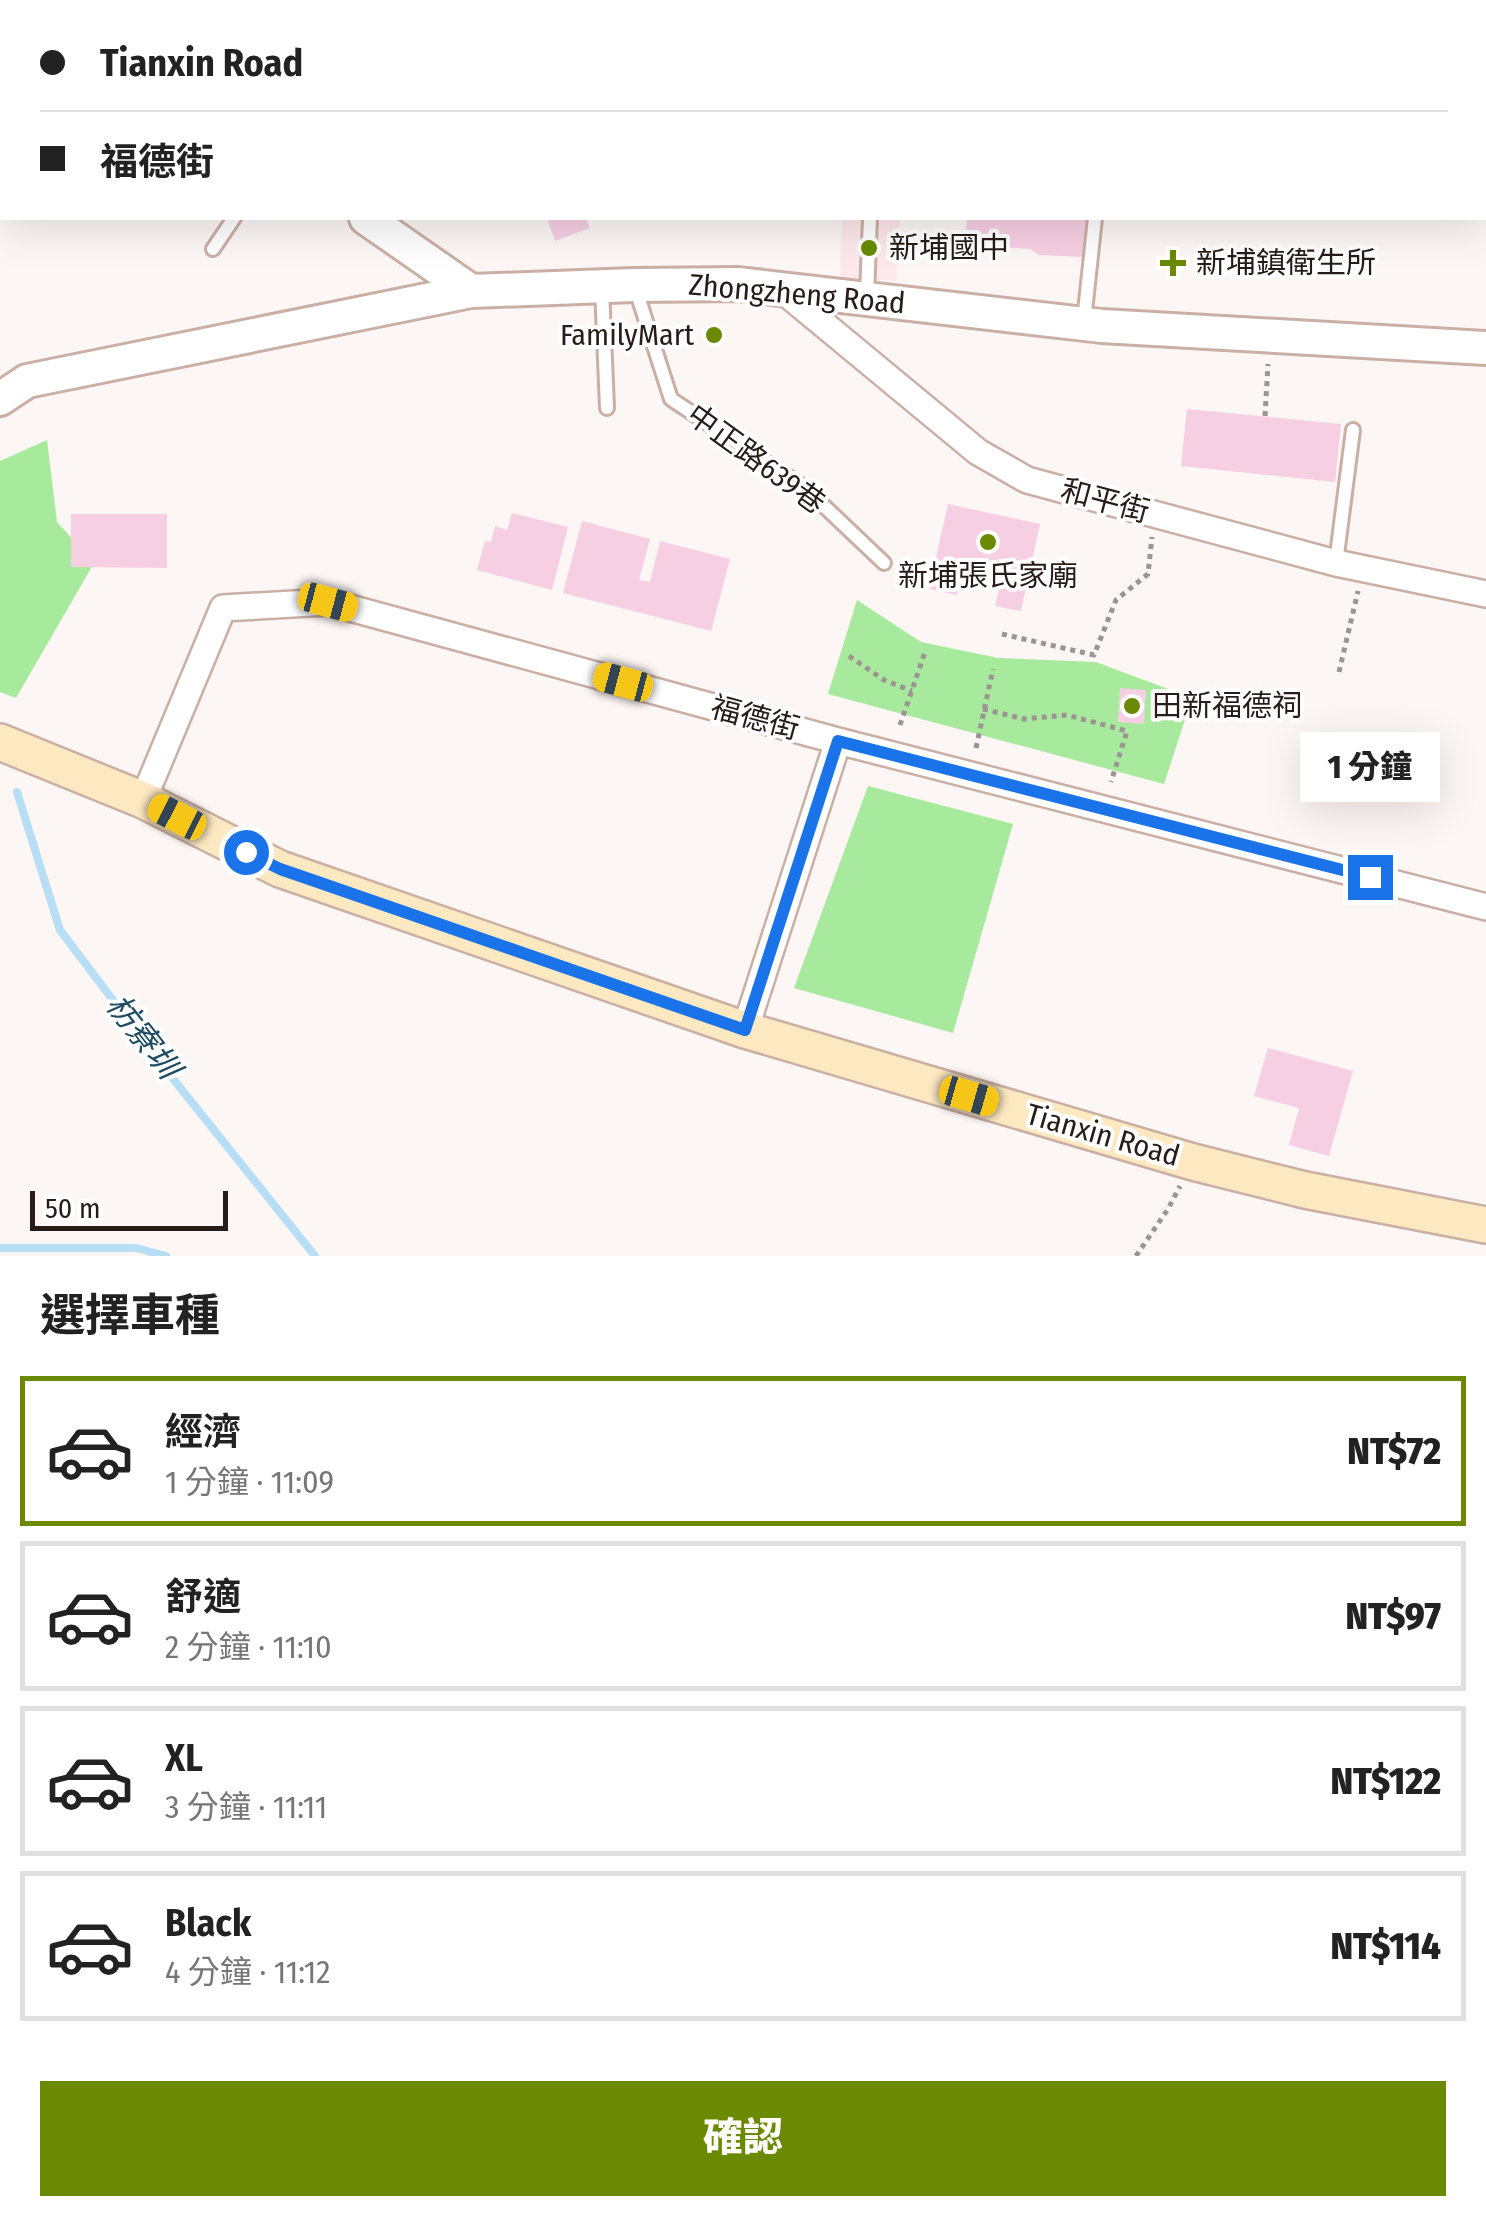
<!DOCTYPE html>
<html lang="zh-TW">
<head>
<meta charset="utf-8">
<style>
  body { margin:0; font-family:"Fira Sans Condensed","Noto Sans TC",sans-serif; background:#f6f6f6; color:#222; height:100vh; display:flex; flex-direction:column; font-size:38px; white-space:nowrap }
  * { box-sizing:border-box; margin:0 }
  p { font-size:32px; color:#767676 }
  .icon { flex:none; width:55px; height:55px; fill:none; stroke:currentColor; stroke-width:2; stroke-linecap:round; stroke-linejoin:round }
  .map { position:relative; height:1256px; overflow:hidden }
  .side { display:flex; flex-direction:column; background:#fff; flex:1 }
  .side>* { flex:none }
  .hud { position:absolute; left:0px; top:0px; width:1488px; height:220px; box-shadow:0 10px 40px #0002; display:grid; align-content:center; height:220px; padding:0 40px; background:#fff }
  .scale { position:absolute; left:30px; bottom:25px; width:198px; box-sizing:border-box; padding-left:10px; border:5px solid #271c18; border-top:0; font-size:28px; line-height:35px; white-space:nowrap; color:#271c18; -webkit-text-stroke:8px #fff; paint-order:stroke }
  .end { position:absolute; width:45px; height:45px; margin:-22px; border:12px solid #1a73e8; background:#fff; box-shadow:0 0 0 5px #fff }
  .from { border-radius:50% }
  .bubble { position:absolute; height:70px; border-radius:0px; background:#fff; box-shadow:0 10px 40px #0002; font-size:32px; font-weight:800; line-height:70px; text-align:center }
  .car { position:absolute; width:30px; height:60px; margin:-30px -15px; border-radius:12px; box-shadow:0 0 8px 2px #0007; background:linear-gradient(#f5c518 24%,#345 0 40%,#f5c518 0 76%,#345 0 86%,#f5c518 0) }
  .hud b { display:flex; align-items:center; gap:35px; height:95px; font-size:38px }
  .hud b+b { border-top:2px solid #e0e0e0 }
  .hud i { width:25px; height:25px; background:#222 }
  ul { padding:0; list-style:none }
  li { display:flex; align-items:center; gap:30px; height:150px; margin:0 20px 15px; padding:0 20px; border:5px solid #e0e0e0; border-radius:0px }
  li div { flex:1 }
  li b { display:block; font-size:38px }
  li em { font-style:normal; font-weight:800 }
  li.active { border-color:#6b8902 }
  li>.icon { width:90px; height:90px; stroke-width:1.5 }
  h2 { padding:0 40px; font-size:45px; line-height:120px }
  .button { display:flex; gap:20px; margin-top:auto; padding:20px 40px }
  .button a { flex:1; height:115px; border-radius:0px; background:#6b8902; color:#fff; font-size:40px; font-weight:800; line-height:115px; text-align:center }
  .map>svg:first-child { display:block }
  .education { fill:#fde8eb }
  .green { fill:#a8ea9d }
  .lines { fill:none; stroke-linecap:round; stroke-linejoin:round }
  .stream { stroke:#b7def4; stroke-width:8 }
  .building { fill:#f7cfe3 }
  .service-casing { stroke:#cbafa4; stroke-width:18 }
  .minor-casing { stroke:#cbafa4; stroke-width:30 }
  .tertiary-casing { stroke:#cbafa4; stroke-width:38 }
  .secondary-casing { stroke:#cbafa4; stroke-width:40 }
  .path { stroke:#9c9491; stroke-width:5; stroke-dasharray:5 5; stroke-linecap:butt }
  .service { stroke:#fff; stroke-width:12 }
  .minor { stroke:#fff; stroke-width:25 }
  .tertiary { stroke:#fff; stroke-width:32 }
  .secondary { stroke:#fce8c1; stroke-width:35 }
  .route { stroke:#1a73e8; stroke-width:12 }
  .poi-dot { fill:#6b8902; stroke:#fff; stroke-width:4 }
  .labels { text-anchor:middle; stroke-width:8; stroke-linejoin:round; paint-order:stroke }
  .poi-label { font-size:30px; fill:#271c18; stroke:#fff; text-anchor:start }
  .street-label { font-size:30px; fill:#271c18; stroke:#fff }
  .water-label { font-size:32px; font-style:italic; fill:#1d4c63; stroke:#fff }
</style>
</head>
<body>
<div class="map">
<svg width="1486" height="1256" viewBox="0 0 1486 1256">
  <rect width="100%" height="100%" fill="#fcf6f4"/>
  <path class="education" d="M 488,0 L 1486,0 L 1486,59 L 1485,2 L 487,2 Z
    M 842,218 L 900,218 L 896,281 L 840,278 Z"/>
  <path class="green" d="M 524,0 L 908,0 L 909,2 L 523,2 Z
    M 47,440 L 57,522 L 94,563 L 16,698 L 0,692 L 0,461 Z
    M 857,600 L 921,642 L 998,658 L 1096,662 L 1192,698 L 1164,784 L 828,694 Z
    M 868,786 L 1013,824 L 953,1033 L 794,988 Z"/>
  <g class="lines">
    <path class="stream" d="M 17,792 L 60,930 L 162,1065 L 315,1256
      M 0,1248 L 136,1248 L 166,1256"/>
  </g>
  <path class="building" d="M 547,218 L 586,218 L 590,228 L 555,241 Z
    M 967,218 L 1094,218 L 1093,239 L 1084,238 L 1083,257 L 1039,255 L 1030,249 L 965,245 Z
    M 1187,409 L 1341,424 L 1335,482 L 1181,466 Z
    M 948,504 L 1040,524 L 1021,611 L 995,606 L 1004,568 L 965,559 L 957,595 L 929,589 Z
    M 512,513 L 568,527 L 552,590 L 477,570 L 485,541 L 491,542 L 495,526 L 507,530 Z
    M 71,514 L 167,514 L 167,568 L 71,567 Z
    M 582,521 L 650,539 L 639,580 L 650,582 L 660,541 L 730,559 L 711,631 L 563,593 Z
    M 1120,688 L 1146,690 L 1144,724 L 1118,722 Z
    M 1268,1048 L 1353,1071 L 1329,1156 L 1289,1145 L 1299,1108 L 1254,1096 Z"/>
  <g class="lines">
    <g class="service-casing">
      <path id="service" d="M 450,2 L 452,0
        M 1074,2 L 1077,0
        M 1485,154 L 1486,154
        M 213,249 L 234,218
        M 635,287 L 671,399 L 805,488 L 884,563
        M 602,288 L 607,408
        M 867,296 L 870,218
        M 1084,321 L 1095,218
        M 1336,563 L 1353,430"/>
    </g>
    <g class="minor-casing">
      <path id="minor" d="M 243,2 L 244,0
        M 0,145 L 2,143
        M 781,289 L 978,452 L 1027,480 L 1336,563 L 1486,594
        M 143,800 L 223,608 L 328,602 L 838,741 L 1486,907
        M 745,1030 L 838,741"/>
    </g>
    <g class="tertiary-casing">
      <path id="tertiary" d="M 59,0 L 63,2
        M 366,218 L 471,291
        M 0,399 L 27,381 L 471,291 L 634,285 L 738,284 L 1102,326 L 1486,348"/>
    </g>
    <g class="secondary-casing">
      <path id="secondary" d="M 0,742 L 143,800 L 280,869 L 745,1030 L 1193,1162 L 1305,1190 L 1486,1225"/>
    </g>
    <path class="path" d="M 1265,416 L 1268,364
      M 1002,634 L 1094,655 L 1116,600 L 1148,574 L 1152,537
      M 849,656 L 884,680 L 912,691
      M 1339,672 L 1358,591
      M 983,709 L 1024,719 L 1067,715 L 1127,731 L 1111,782
      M 900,725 L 925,652
      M 976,748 L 993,669
      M 1136,1256 L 1168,1209 L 1180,1186"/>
    <use href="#service" class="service"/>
    <use href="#minor" class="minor"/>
    <use href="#tertiary" class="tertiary"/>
    <use href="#secondary" class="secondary"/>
  </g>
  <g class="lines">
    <path class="route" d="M 246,852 L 280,869 L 312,880 L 745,1030 L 838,741 L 1370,877"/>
  </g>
  <g class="poi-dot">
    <circle cx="869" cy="248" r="10"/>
    <path d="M1168 248h10v10h10v10h-10v10h-10v-10h-10v-10h10z"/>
    <circle cx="714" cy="335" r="10"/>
    <circle cx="988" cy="542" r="10"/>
    <circle cx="1132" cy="706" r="10"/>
  </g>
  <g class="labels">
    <g class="poi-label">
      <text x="889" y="258">新埔國中</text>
      <text x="1196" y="273">新埔鎮衛生所</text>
      <text x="694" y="345" text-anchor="end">FamilyMart</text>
      <text x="988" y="586" text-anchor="middle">新埔張氏家廟</text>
      <text x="1152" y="716">田新福德祠</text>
    </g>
    <g class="street-label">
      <text transform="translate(797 294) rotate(5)" y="10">Zhongzheng Road</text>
      <text transform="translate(756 459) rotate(36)" y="10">中正路639巷</text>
      <text transform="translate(1105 501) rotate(15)" y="10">和平街</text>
      <text transform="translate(755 718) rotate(15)" y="10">福德街</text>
      <text transform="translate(1103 1135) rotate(16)" y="10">Tianxin Road</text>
    </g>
    <g class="water-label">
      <text transform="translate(143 1036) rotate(52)" y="11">枋寮圳</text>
    </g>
  </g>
</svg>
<div class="scale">50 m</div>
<i class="end from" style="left:246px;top:852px"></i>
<i class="end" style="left:1370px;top:877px"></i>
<div class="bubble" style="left:1300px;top:732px;width:140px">1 分鐘</div>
<i class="car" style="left:328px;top:602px;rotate:105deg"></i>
<i class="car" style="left:623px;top:682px;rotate:285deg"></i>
<i class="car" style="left:177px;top:817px;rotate:297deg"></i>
<i class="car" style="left:969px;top:1096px;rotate:106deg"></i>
<div class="hud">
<b><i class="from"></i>Tianxin Road</b>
<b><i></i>福德街</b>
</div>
</div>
<section class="side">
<h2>選擇車種</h2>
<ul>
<li class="active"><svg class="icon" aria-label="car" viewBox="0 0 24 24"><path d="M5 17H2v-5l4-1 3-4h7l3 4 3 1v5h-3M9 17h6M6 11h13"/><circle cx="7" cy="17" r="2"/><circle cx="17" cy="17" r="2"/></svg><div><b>經濟</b><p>1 分鐘 · 11:09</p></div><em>NT$72</em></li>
<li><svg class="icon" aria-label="car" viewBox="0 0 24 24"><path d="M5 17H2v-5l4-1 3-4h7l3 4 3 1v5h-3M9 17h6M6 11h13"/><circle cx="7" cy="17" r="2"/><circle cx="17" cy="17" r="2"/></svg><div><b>舒適</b><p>2 分鐘 · 11:10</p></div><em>NT$97</em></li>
<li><svg class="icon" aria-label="car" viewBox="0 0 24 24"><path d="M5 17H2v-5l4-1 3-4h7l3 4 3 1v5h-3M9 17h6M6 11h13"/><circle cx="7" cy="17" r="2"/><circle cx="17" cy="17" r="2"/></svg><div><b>XL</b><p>3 分鐘 · 11:11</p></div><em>NT$122</em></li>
<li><svg class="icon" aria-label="car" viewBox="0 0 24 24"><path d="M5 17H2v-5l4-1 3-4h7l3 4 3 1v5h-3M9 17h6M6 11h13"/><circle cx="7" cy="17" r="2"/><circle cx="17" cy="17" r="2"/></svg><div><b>Black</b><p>4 分鐘 · 11:12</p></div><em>NT$114</em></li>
</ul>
<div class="button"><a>確認</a></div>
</section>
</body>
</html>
